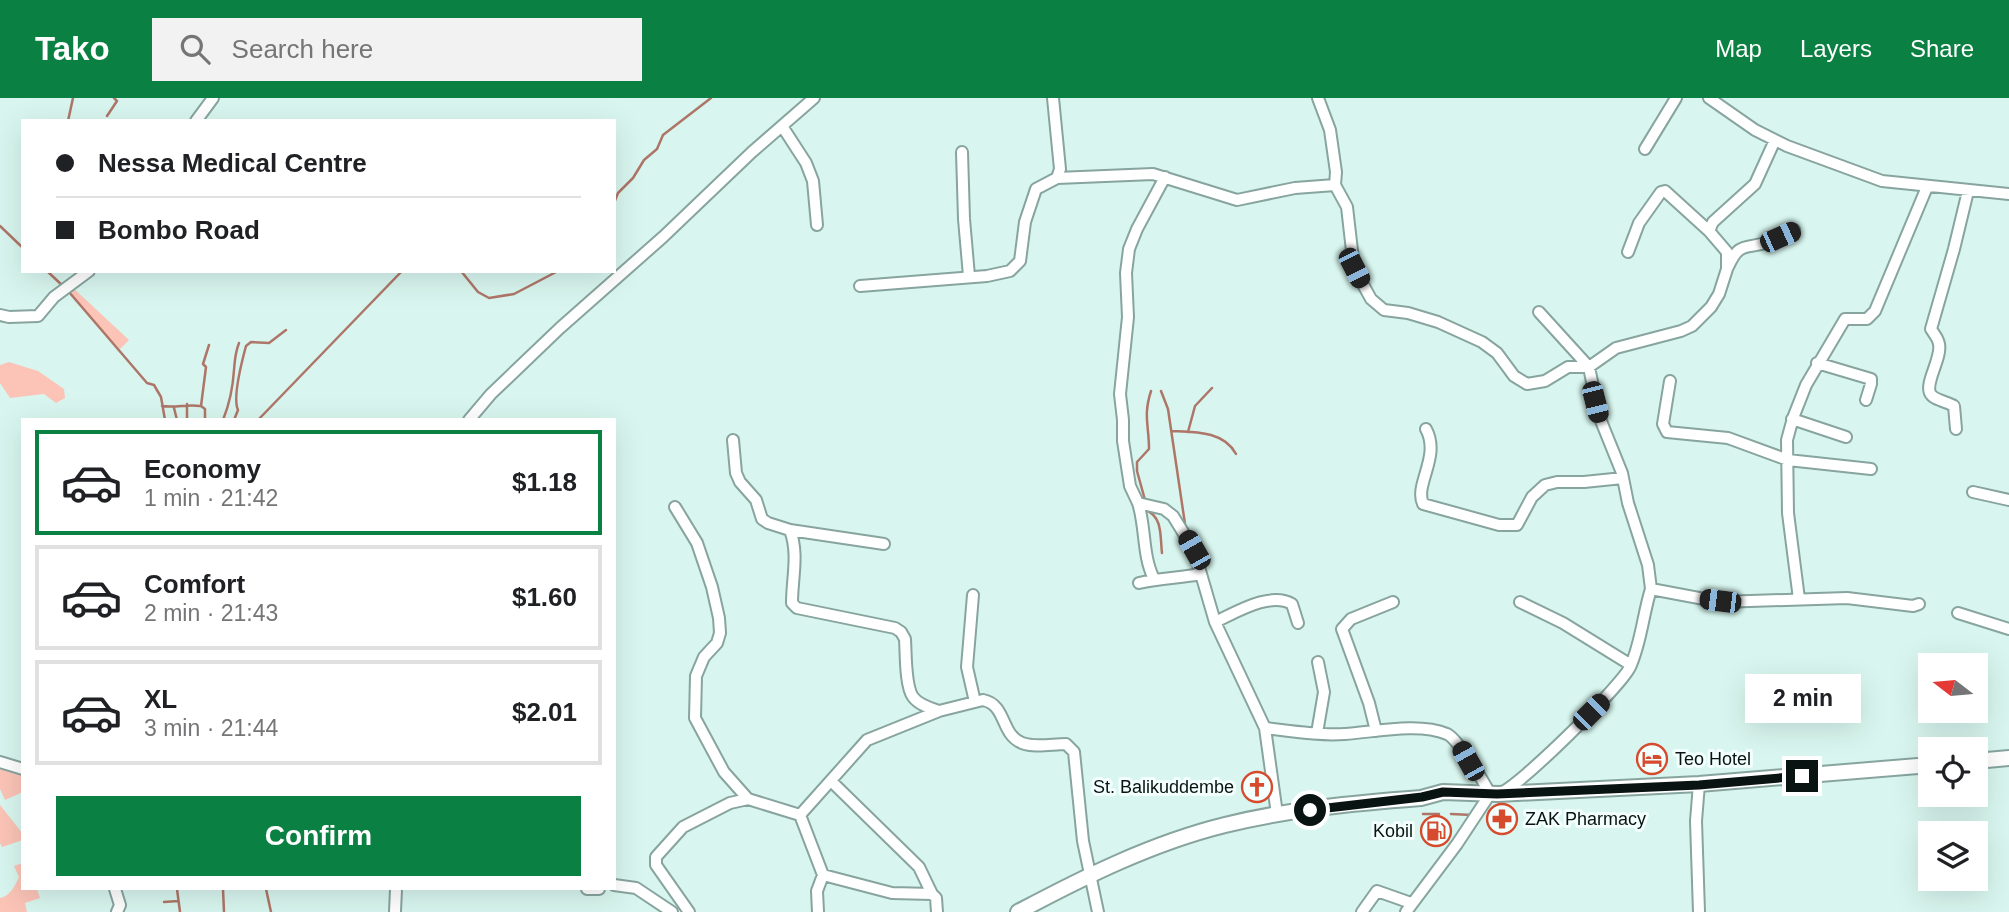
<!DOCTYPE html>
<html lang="en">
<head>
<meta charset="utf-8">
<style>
  body { margin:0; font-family:Arial,sans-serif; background:#f2f2f2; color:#202124; height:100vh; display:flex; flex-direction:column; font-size:26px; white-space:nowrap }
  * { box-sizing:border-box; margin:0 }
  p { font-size:23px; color:#757577 }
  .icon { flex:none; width:38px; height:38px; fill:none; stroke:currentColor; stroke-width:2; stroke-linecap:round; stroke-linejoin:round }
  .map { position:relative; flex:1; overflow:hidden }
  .sheet { position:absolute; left:21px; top:320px; width:595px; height:472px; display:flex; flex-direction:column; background:#fff; border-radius:0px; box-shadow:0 7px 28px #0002 }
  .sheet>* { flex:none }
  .guide { position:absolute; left:21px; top:21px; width:595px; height:154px; border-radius:0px; box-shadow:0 7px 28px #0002; display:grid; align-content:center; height:154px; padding:0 35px; background:#fff }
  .needle { width:46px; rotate:286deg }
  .tools { position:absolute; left:1918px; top:555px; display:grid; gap:14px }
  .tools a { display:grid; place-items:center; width:70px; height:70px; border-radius:0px; background:#fff; box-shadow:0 7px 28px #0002; font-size:35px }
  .end { position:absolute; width:32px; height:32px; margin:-16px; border:9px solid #091412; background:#fff; box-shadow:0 0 0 4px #fff }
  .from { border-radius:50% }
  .bubble { position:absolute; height:49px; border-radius:0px; background:#fff; box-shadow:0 7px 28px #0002; font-size:23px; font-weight:800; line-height:49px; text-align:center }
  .car { position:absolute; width:21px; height:42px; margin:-21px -10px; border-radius:9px; box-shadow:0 0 5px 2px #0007; background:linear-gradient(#222 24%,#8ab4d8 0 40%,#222 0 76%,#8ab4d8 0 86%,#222 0) }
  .guide b { display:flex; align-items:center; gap:24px; height:66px; font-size:26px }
  .guide b+b { border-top:2px solid #e0e0e0 }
  .guide i { width:18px; height:18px; background:#202124 }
  ul { padding:12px 0 0; list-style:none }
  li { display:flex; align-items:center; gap:21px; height:105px; margin:0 14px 10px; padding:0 21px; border:4px solid #e0e0e0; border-radius:0px }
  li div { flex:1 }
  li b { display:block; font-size:26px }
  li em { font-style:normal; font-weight:800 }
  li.selected { border-color:#0b8043 }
  li>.icon { width:63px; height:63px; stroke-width:1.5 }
  .action { display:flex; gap:14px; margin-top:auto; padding:14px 35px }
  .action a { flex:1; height:80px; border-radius:0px; background:#0b8043; color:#fff; font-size:28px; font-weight:800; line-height:80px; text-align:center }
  header { display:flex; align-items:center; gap:42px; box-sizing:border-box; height:98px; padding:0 35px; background:#0b8043; color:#fff }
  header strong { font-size:33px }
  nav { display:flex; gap:38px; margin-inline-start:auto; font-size:24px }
  .search { width:490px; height:63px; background:#f2f2f2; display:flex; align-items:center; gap:18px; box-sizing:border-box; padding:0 24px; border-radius:0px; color:#757577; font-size:26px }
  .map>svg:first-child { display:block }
  .green { fill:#fbc4b7 }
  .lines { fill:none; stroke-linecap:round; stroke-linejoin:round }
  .stream { stroke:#ae7668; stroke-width:2.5 }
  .minor-casing { stroke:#87a49e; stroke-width:14 }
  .major-casing { stroke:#87a49e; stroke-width:18 }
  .minor { stroke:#fff; stroke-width:10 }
  .major { stroke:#fff; stroke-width:14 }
  .route { stroke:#091412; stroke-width:9 }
  .labels { text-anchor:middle; stroke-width:6; stroke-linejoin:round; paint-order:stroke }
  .poi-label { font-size:18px; fill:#091412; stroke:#f3fffc; text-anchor:start }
</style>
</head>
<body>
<header>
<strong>Tako</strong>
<div class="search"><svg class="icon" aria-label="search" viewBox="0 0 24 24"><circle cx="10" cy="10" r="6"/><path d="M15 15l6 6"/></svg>Search here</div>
<nav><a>Map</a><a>Layers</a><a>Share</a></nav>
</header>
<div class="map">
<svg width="2009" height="814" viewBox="0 0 2009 814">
  <rect width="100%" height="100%" fill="#d8f6ef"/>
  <path class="green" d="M 71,188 L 129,242 L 120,251 L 103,234 L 67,190 Z
    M 9,264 L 38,273 L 64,291 L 65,300 L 56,305 L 44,296 L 10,300 L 0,285 L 0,267 Z
    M 0,666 L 23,673 L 23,694 L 5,702 L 0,691 Z
    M 0,707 L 23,736 L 23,742 L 2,749 L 0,745 Z
    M 23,765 L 23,791 L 37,791 L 40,800 L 25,805 L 27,814 L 0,814 L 0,800 C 10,798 15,788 19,779 L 14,768 Z"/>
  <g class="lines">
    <path class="stream" d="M 107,18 L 117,3 L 114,0
      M 68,23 L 73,0
      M 614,105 L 618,95 L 633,80 L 644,62 L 657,51 L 663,37 L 711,0
      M 0,128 L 23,150
      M 47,173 L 64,189
      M 461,173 L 478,194 L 489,200 L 514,196 L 558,173
      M 69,194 L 147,285 L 154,287 L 161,299 L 165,322
      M 1161,293 L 1168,311 L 1185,426
      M 187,306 L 187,322
      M 162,308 C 176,310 187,306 200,308
      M 174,310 L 177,322
      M 205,322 L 205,311 L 201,308 L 206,269 L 203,266 L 209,247
      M 223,322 C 229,307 233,288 234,272 C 235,261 235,255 239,245
      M 234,322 L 238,312 C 232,299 242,263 246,248 L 251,244 L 269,245 L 286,232
      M 258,322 L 402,173
      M 1172,333 C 1195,334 1224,333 1236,356
      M 1188,334 L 1195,308 L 1212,290
      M 1145,402 L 1137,373 L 1137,364 L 1149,351 C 1149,327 1143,318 1151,293
      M 1146,412 C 1163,419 1160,439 1162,455
      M 1423,716 L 1439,716
      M 1451,716 L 1472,717
      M 177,791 L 180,814
      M 223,791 L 224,814
      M 266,791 L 271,814
      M 164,804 L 178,803"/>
    <g class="minor-casing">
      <path id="minor" d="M 1318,0 L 1330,32 L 1336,74 L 1335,87 L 1347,109 L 1354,170 L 1371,201 L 1384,212 L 1408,215 L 1438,224 L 1482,244 L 1497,255 L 1514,278 L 1527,286 L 1545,283 L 1568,269 L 1589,269 L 1616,250 L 1681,233 L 1692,228 L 1711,209 L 1719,196 L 1727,171 L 1727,154 L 1709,133 L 1713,124 L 1755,86 L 1775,42
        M 1709,0 L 1755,32 L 1787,48 L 1882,83 L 2009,96
        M 196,23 L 213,0
        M 782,28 L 806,65 L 813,83 L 817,127
        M 1645,51 L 1676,0
        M 962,54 L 964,121 L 969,178
        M 1165,79 L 1137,131 L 1129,151 L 1126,175 L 1128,219 L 1120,296 L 1123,322 L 1123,343 L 1130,388 L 1138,405 L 1164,411 L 1173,418 L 1194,452 L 1215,524 L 1265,630 L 1277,716
        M 1057,80 L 1153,76 L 1237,102 L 1295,90 L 1335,87
        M 1628,154 L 1639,125 L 1661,94 L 1665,93 L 1709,133
        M 1728,169 C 1740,142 1746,152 1768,144 C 1777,141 1786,136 1794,132
        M 860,188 L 987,178 L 1010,173 L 1020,163 L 1025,124 L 1036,91 L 1057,80 L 1060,71 L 1053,0
        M 1539,214 L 1589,269 L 1599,318 L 1622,375 L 1628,405 L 1648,467 L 1651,491 L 1720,504 L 1847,500 L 1913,508 L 1919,506
        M 0,217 L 9,219 L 38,218 L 54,199 L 89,173
        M 1817,265 L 1871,281 L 1871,286 L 1866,302
        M 1670,283 L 1663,326 L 1667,334 L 1728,340 L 1788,362 L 1871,371
        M 1792,321 L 1846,339
        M 469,322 L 491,296 L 560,230 L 663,139 L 752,54 L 814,0
        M 1426,331 C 1441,359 1414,386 1423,406 L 1499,427 L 1517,427 L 1532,399 L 1545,387 L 1557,384 L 1584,384 L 1623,380
        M 1956,331 L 1954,308 C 1948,304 1933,302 1930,295 C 1925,284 1942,260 1939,246 C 1938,240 1934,236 1931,231 L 1954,151 L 1968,93
        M 733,342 L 736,375 L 740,384 L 756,402 L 762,421 L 768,425 L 790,432 C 799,456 792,480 792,505 L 797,510 L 895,530 L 901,534 L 905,541 C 906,556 905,588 913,599 C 919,607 930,610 939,613
        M 1973,394 L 2009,402
        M 1138,405 C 1146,430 1142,457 1154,481
        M 675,409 L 697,445 L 712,489 L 719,520 L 720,535 L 717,545 L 704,559 L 696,578 L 695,620 L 724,674 L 748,701 L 800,717
        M 790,432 L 884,446
        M 1139,485 C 1160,480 1179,480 1201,476
        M 973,497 L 967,569 L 975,604
        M 1799,501 L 1788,415 L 1787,342 L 1793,320 L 1806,287 L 1845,221 L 1867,221 L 1875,213 L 1927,89
        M 1520,504 L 1563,525 L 1631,567
        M 1958,515 L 2009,531
        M 1215,524 C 1235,515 1270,493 1292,506 L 1298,525
        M 1265,630 C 1291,633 1319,638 1345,636 C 1374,634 1419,624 1447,636 C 1457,640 1484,684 1490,696 L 1457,746 L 1406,814
        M 1376,633 L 1369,605 L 1342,531 L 1351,521 L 1393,504
        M 1317,635 L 1324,594 L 1318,564
        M 0,664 L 23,671
        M 831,683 L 919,769 L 932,796
        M 1500,695 C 1519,689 1621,588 1630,569 C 1641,546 1643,516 1651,491
        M 800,717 L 867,642 L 939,613 L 983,602 C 1007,607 1000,636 1022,645 C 1035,650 1052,646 1066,646 L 1074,654 L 1083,743 L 1098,814
        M 800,717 L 823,777 L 892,795 L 932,796 L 936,800 L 937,814
        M 614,787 L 636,790 L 672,814
        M 115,791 L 120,807 L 117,814
        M 587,791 L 599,791
        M 395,814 L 396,791
        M 689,814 L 656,767 L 656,759 L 683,729 L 730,705 L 748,701
        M 818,814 L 817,793 L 823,777
        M 1362,814 L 1377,793 L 1411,805
        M 1699,814 L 1696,723 L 1699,686"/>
    </g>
    <g class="major-casing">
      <path id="major" d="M 1976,663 L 2009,660
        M 1018,814 C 1084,779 1152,745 1225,727 C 1289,711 1356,705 1421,700 L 1443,694 L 1498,696 L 1699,686 L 1930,667"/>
    </g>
    <use href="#minor" class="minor"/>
    <use href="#major" class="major"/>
  </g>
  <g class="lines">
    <path class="route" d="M 1310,712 L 1422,699 L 1443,694 L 1497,696 L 1699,687 L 1802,678"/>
  </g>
  <defs>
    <g id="hotel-ring" transform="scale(1.575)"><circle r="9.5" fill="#f3fffc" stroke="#d64b2e" stroke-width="1.5"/><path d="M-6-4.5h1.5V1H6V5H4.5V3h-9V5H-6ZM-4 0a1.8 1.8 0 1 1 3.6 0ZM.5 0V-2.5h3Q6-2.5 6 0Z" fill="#d64b2e"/></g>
    <g id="church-ring" transform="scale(1.575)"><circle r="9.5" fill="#f3fffc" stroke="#d64b2e" stroke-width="1.5"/><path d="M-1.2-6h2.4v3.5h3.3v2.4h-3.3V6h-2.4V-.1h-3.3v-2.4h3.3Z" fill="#d64b2e"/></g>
    <g id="pharmacy-ring" transform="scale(1.575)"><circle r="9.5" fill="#f3fffc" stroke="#d64b2e" stroke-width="1.5"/><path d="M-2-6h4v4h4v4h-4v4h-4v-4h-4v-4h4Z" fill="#d64b2e"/></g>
    <g id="fuel-ring" transform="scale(1.575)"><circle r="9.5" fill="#f3fffc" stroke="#d64b2e" stroke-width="1.5"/><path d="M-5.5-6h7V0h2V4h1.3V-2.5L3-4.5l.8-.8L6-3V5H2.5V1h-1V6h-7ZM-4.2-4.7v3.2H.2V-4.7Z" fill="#d64b2e"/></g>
  </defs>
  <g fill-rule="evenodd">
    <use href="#hotel-ring" x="1652" y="661"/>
    <use href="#church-ring" x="1257" y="689"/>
    <use href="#pharmacy-ring" x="1502" y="721"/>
    <use href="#fuel-ring" x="1436" y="733"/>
  </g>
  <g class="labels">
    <g class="poi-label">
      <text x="1675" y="667">Teo Hotel</text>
      <text x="1234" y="695" text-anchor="end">St. Balikuddembe</text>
      <text x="1525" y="727">ZAK Pharmacy</text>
      <text x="1413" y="739" text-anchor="end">Kobil</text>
    </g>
  </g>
</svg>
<div class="tools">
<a><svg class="needle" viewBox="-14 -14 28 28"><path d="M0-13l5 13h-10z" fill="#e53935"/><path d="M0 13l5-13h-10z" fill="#757577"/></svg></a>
<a><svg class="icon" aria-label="locate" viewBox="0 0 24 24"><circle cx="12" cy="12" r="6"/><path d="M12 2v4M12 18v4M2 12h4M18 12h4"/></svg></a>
<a><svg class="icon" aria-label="layers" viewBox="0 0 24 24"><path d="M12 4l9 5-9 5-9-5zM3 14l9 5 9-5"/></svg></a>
</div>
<i class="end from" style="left:1310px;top:712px"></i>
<i class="end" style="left:1802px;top:678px"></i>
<div class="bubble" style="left:1745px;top:576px;width:116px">2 min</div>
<i class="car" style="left:1780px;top:139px;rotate:66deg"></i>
<i class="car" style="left:1354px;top:170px;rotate:153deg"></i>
<i class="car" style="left:1595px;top:304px;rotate:166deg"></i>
<i class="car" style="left:1194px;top:452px;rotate:330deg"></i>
<i class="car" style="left:1720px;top:503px;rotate:277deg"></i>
<i class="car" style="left:1591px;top:614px;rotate:45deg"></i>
<i class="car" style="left:1468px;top:663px;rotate:331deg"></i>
<div class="guide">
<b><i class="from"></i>Nessa Medical Centre</b>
<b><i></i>Bombo Road</b>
</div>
<section class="sheet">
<ul>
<li class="selected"><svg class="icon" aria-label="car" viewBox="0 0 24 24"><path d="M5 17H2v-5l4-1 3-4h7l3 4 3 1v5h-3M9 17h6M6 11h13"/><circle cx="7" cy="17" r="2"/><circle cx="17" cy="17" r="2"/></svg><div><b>Economy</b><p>1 min · 21:42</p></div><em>$1.18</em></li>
<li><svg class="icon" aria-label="car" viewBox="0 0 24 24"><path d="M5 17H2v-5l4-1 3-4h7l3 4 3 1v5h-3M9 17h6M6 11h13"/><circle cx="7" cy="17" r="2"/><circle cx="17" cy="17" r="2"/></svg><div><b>Comfort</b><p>2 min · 21:43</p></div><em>$1.60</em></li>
<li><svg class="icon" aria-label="car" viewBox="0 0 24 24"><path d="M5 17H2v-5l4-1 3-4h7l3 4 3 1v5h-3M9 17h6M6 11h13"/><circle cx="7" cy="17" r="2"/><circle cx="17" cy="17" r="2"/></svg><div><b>XL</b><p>3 min · 21:44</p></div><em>$2.01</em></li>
</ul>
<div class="action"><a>Confirm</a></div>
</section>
</div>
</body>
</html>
